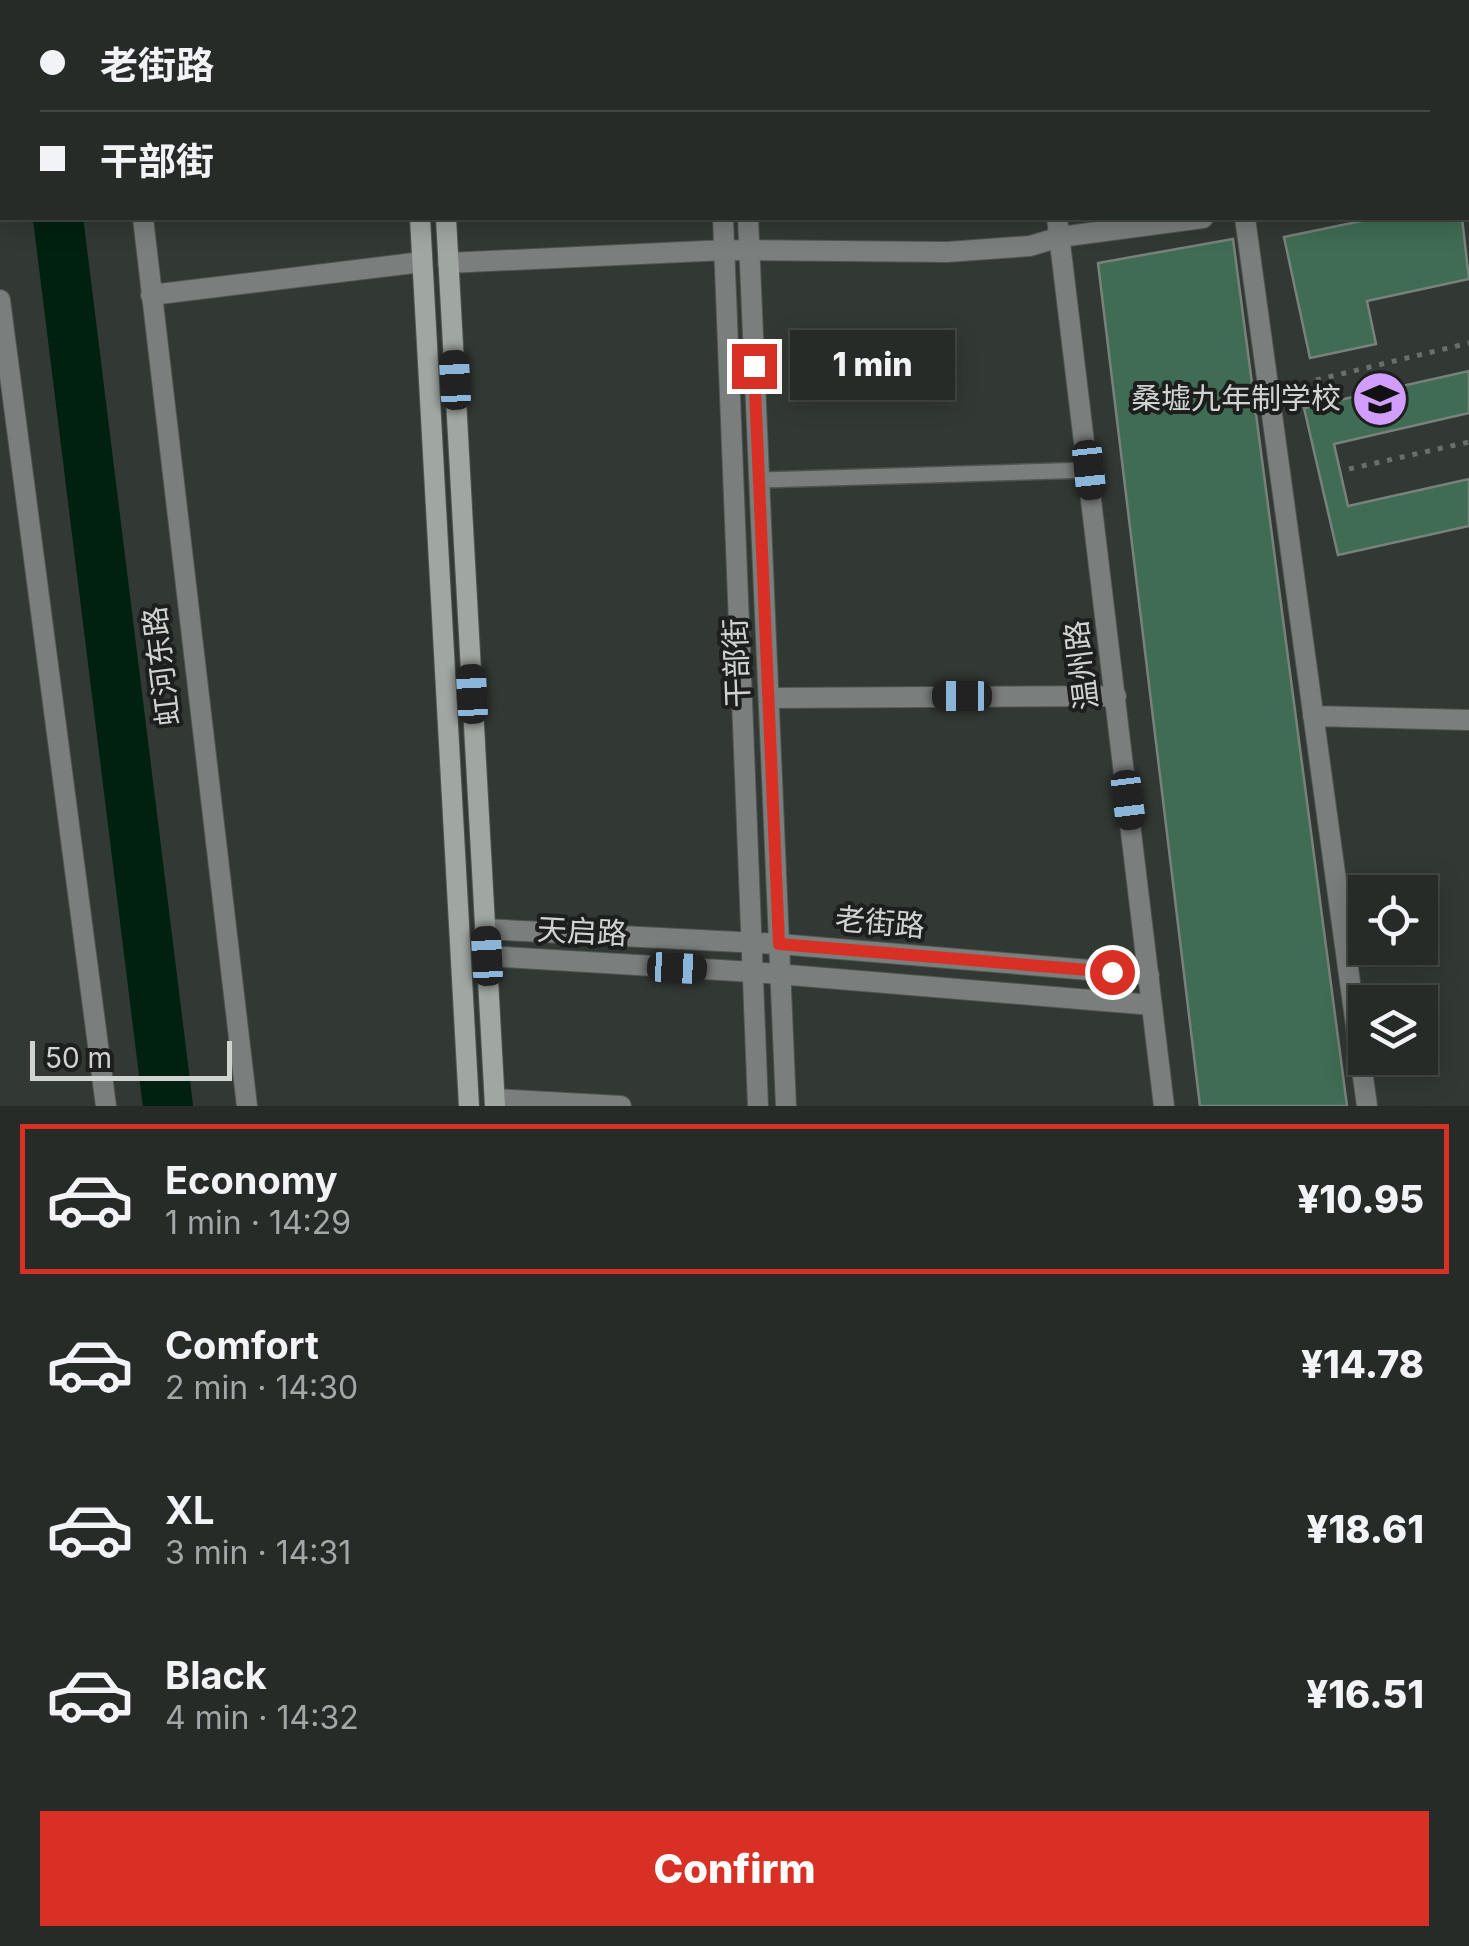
<!DOCTYPE html>
<html lang="en">
<head>
<meta charset="utf-8">
<style>
  body { margin:0; font-family:Inter,"Noto Sans SC",sans-serif; background:#2e332f; color:#f1f3f6; height:100vh; display:flex; flex-direction:column; font-size:38px; white-space:nowrap }
  * { box-sizing:border-box; margin:0 }
  p { font-size:32px; color:#a4a7a7 }
  .icon { flex:none; width:55px; height:55px; fill:none; stroke:currentColor; stroke-width:2; stroke-linecap:round; stroke-linejoin:round }
  .map { position:relative; height:1106px; overflow:hidden }
  .sheet { display:flex; flex-direction:column; background:#262b27; flex:1 }
  .sheet>* { flex:none }
  .top-card { position:absolute; left:0px; top:0px; width:1470px; height:220px; box-shadow:0 5px 25px #0003,0 0 0 2px #424744; display:grid; align-content:center; height:220px; padding:0 40px; background:#262b27 }
  .fabs { position:absolute; left:1348px; top:875px; display:grid; gap:20px }
  .fabs a { display:grid; place-items:center; width:90px; height:90px; border-radius:0px; background:#262b27; box-shadow:0 5px 25px #0003,0 0 0 2px #424744; font-size:50px }
  .scale { position:absolute; left:30px; bottom:25px; width:202px; box-sizing:border-box; padding-left:10px; border:5px solid #cfd4d1; border-top:0; font-size:28px; line-height:35px; white-space:nowrap; color:#cfd4d1; -webkit-text-stroke:8px #1c1f1d; paint-order:stroke }
  .end { position:absolute; width:45px; height:45px; margin:-22px; border:12px solid #d93025; background:#fff; box-shadow:0 0 0 5px #fff }
  .from { border-radius:50% }
  .bubble { position:absolute; height:70px; border-radius:0px; background:#262b27; box-shadow:0 5px 25px #0003,0 0 0 2px #424744; font-size:32px; font-weight:800; line-height:70px; text-align:center }
  .car { position:absolute; width:30px; height:60px; margin:-30px -15px; border-radius:12px; box-shadow:0 0 8px 2px #0007; background:linear-gradient(#222 24%,#8ab4d8 0 40%,#222 0 76%,#8ab4d8 0 86%,#222 0) }
  .top-card b { display:flex; align-items:center; gap:35px; height:95px; font-size:38px }
  .top-card b+b { border-top:2px solid #424744 }
  .top-card i { width:25px; height:25px; background:#f1f3f6 }
  ul { padding:18px 0 0; list-style:none }
  li { display:flex; align-items:center; gap:30px; height:150px; margin:0 20px 15px; padding:0 20px; border:5px solid transparent; border-radius:0px }
  li div { flex:1 }
  li b { display:block; font-size:38px }
  li em { font-style:normal; font-weight:800 }
  li.selected { border-color:#d93025 }
  li>.icon { width:90px; height:90px; stroke-width:1.5 }
  .action { display:flex; gap:20px; margin-top:auto; padding:20px 40px }
  .action a { flex:1; height:115px; border-radius:0px; background:#d93025; color:#fff; font-size:40px; font-weight:800; line-height:115px; text-align:center }
  .map>svg:first-child { display:block }
  .lines { fill:none; stroke-linecap:round; stroke-linejoin:round }
  .river { stroke:#002110; stroke-width:50 }
  .building { fill:#3f6c52; stroke:#79817c; stroke-width:2.5 }
  .service-casing { stroke:#4e5550; stroke-width:18 }
  .minor-casing { stroke:#4e5550; stroke-width:22 }
  .secondary-casing { stroke:#4e5550; stroke-width:22 }
  .path { stroke:#69706b; stroke-width:5; stroke-dasharray:5 8; stroke-linecap:butt }
  .service { stroke:#7a7e7c; stroke-width:15 }
  .minor { stroke:#7a7e7c; stroke-width:20 }
  .secondary { stroke:#a0a6a2; stroke-width:20 }
  .route { stroke:#d93025; stroke-width:12 }
  .labels { text-anchor:middle; stroke-width:8; stroke-linejoin:round; paint-order:stroke }
  .poi-label { font-size:30px; fill:#cfd4d1; stroke:#1c1f1d; text-anchor:end }
  .street-label { font-size:30px; fill:#cfd4d1; stroke:#1c1f1d }
</style>
</head>
<body>
<div class="map">
<svg width="1469" height="1106" viewBox="0 0 1469 1106">
  <rect width="100%" height="100%" fill="#323934"/>
  <g class="lines">
    <path class="river" d="M 35,0 L 35,2
      M 58,218 L 168,1106"/>
  </g>
  <path class="building" d="M 1062,0 L 1204,0 L 1204,2 L 1062,2 Z
    M 1276,0 L 1405,0 L 1395,2 Z
    M 1376,218 L 1462,218 L 1469,279 L 1367,301 L 1376,344 L 1310,358 L 1284,237 Z
    M 1233,239 L 1347,1106 L 1200,1106 L 1098,263 Z
    M 1469,371 L 1469,413 L 1334,444 L 1348,506 L 1469,479 L 1469,526 L 1338,555 L 1304,408 Z"/>
  <g class="lines">
    <g class="service-casing">
      <path id="service" d="M 1432,0 L 1433,2
        M 1468,150 L 1469,156
        M 759,480 L 1089,470"/>
    </g>
    <g class="minor-casing">
      <path id="minor" d="M 119,0 L 119,2
        M 713,0 L 713,2
        M 738,0 L 738,2
        M 1028,0 L 1028,2
        M 1219,0 L 1219,2
        M 143,218 L 247,1106
        M 723,218 L 758,1106
        M 748,218 L 786,1106
        M 1057,218 L 1164,1106
        M 1245,218 L 1367,1106
        M 448,263 L 725,250 L 947,252 L 1030,246 L 1060,237 L 1203,218
        M 151,295 L 422,262
        M 0,300 L 106,1106
        M 769,698 L 1116,696
        M 1313,716 L 1469,720
        M 485,929 L 779,944 L 1149,975
        M 487,956 L 753,972 L 1152,1005
        M 495,1099 L 621,1106"/>
    </g>
    <g class="secondary-casing">
      <path id="secondary" d="M 407,0 L 408,2
        M 434,0 L 434,2
        M 420,218 L 469,1106
        M 446,218 L 495,1106"/>
    </g>
    <path class="path" d="M 1468,4 L 1469,4
      M 1316,380 L 1469,343
      M 1349,469 L 1469,442"/>
    <use href="#service" class="service"/>
    <use href="#minor" class="minor"/>
    <use href="#secondary" class="secondary"/>
  </g>
  <g class="lines">
    <path class="route" d="M 754,366 L 779,944 L 1112,972"/>
  </g>
  <defs>
    <g id="school-disc" transform="scale(2.875)"><circle r="9.5" fill="#d19dfe" stroke="#1c1f1d"/><path d="M0-5L7-2L0 1L-7-2ZM-4 1L0 2.5L4 1V4Q0 6-4 4Z" fill="#111"/></g>
  </defs>
  <g fill-rule="evenodd">
    <use href="#school-disc" x="1380" y="399"/>
  </g>
  <g class="labels">
    <g class="poi-label">
      <text x="1341" y="409">桑墟九年制学校</text>
    </g>
    <g class="street-label">
      <text transform="translate(737 663) rotate(-92)" y="10">干部街</text>
      <text transform="translate(1082 665) rotate(-97)" y="10">温州路</text>
      <text transform="translate(162 666) rotate(-97)" y="10">虹河东路</text>
      <text transform="translate(880 923) rotate(5)" y="10">老街路</text>
      <text transform="translate(582 932) rotate(3)" y="10">天启路</text>
    </g>
  </g>
</svg>
<div class="fabs">
<a><svg class="icon" aria-label="locate" viewBox="0 0 24 24"><circle cx="12" cy="12" r="6"/><path d="M12 2v4M12 18v4M2 12h4M18 12h4"/></svg></a>
<a><svg class="icon" aria-label="layers" viewBox="0 0 24 24"><path d="M12 4l9 5-9 5-9-5zM3 14l9 5 9-5"/></svg></a>
</div>
<div class="scale">50 m</div>
<i class="end from" style="left:1112px;top:972px"></i>
<i class="end" style="left:754px;top:366px"></i>
<div class="bubble" style="left:790px;top:330px;width:165px">1 min</div>
<i class="car" style="left:455px;top:380px;rotate:357deg"></i>
<i class="car" style="left:1089px;top:470px;rotate:174deg"></i>
<i class="car" style="left:472px;top:694px;rotate:357deg"></i>
<i class="car" style="left:962px;top:696px;rotate:270deg"></i>
<i class="car" style="left:1128px;top:800px;rotate:173deg"></i>
<i class="car" style="left:487px;top:956px;rotate:357deg"></i>
<i class="car" style="left:677px;top:968px;rotate:93deg"></i>
<div class="top-card">
<b><i class="from"></i>老街路</b>
<b><i></i>干部街</b>
</div>
</div>
<section class="sheet">
<ul>
<li class="selected"><svg class="icon" aria-label="car" viewBox="0 0 24 24"><path d="M5 17H2v-5l4-1 3-4h7l3 4 3 1v5h-3M9 17h6M6 11h13"/><circle cx="7" cy="17" r="2"/><circle cx="17" cy="17" r="2"/></svg><div><b>Economy</b><p>1 min · 14:29</p></div><em>¥10.95</em></li>
<li><svg class="icon" aria-label="car" viewBox="0 0 24 24"><path d="M5 17H2v-5l4-1 3-4h7l3 4 3 1v5h-3M9 17h6M6 11h13"/><circle cx="7" cy="17" r="2"/><circle cx="17" cy="17" r="2"/></svg><div><b>Comfort</b><p>2 min · 14:30</p></div><em>¥14.78</em></li>
<li><svg class="icon" aria-label="car" viewBox="0 0 24 24"><path d="M5 17H2v-5l4-1 3-4h7l3 4 3 1v5h-3M9 17h6M6 11h13"/><circle cx="7" cy="17" r="2"/><circle cx="17" cy="17" r="2"/></svg><div><b>XL</b><p>3 min · 14:31</p></div><em>¥18.61</em></li>
<li><svg class="icon" aria-label="car" viewBox="0 0 24 24"><path d="M5 17H2v-5l4-1 3-4h7l3 4 3 1v5h-3M9 17h6M6 11h13"/><circle cx="7" cy="17" r="2"/><circle cx="17" cy="17" r="2"/></svg><div><b>Black</b><p>4 min · 14:32</p></div><em>¥16.51</em></li>
</ul>
<div class="action"><a>Confirm</a></div>
</section>
</body>
</html>
